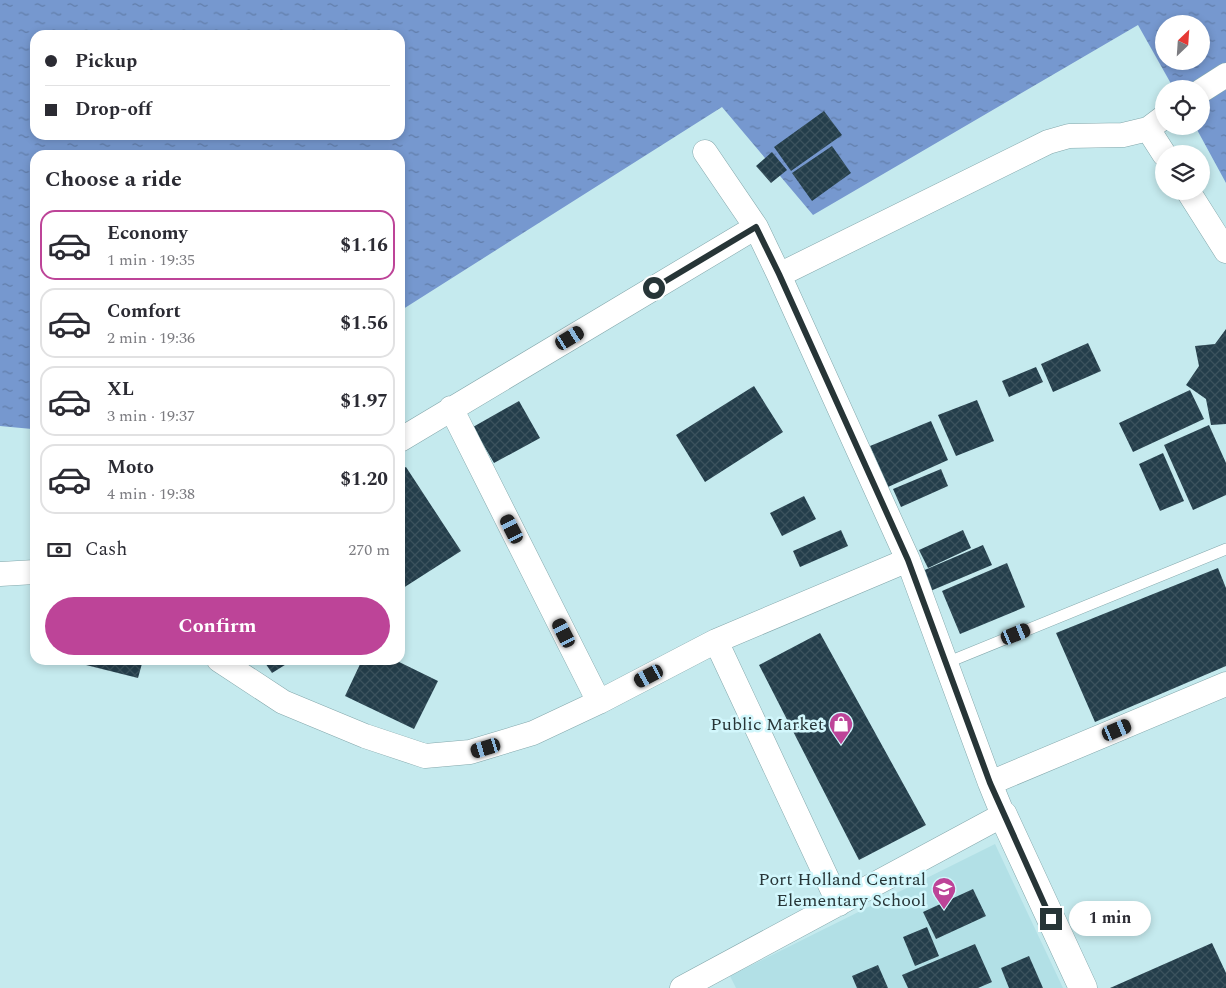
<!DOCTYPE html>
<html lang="en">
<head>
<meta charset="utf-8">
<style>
  body { margin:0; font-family:Spectral,serif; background:#f7f7f7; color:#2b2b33; height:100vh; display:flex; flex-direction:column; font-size:19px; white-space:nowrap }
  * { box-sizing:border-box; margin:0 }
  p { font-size:16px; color:#7c7c81 }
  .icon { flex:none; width:28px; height:28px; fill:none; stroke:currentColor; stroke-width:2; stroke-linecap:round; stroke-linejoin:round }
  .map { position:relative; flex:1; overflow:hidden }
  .panel { position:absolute; left:30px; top:150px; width:375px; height:515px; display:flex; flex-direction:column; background:#fff; border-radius:15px; box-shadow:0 2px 8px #0003 }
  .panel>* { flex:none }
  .guide { position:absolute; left:30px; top:30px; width:375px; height:110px; border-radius:15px; box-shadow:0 2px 8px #0003; display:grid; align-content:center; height:110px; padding:0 15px; background:#fff }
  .needle { width:32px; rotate:25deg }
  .tools { position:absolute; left:1155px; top:15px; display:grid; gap:10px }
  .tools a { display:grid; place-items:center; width:55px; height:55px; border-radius:50%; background:#fff; box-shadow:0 2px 8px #0003; font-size:25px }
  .end { position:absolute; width:22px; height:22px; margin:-11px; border:6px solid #273537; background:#fff; box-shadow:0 0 0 2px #fff }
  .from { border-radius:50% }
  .bubble { position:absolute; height:35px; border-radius:18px; background:#fff; box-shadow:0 2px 8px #0003; font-size:16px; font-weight:700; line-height:35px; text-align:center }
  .car { position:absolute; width:15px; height:30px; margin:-15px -8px; border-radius:6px; box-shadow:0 0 4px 1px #0007; background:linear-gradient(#222 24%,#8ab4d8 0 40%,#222 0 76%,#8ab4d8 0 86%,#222 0) }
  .guide b { display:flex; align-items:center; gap:18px; height:48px; font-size:19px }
  .guide b+b { border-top:1px solid #e1e1e2 }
  .guide i { width:12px; height:12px; background:#2b2b33 }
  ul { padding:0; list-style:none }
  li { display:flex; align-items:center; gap:15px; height:70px; margin:0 10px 8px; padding:0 5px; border:2px solid #e1e1e2; border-radius:15px }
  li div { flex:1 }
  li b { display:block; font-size:19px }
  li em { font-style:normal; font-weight:700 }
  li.active { border-color:#bd4498 }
  li>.icon { width:45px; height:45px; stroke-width:1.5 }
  h2 { padding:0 15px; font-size:22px; line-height:60px }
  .pay { display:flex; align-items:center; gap:12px; height:55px; padding:0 15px; font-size:19px }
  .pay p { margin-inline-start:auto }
  .primary-button { display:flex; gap:10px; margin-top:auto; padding:10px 15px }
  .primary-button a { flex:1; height:58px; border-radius:30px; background:#bd4498; color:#fff; font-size:20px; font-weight:700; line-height:58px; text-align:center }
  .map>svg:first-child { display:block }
  .built { fill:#b2e0e6 }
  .water { fill:url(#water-ripples); fill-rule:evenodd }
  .building { fill:url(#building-cross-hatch) }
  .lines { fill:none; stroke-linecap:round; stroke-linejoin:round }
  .service-casing { stroke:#83a7ab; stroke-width:12 }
  .minor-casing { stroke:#83a7ab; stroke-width:25 }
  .tertiary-casing { stroke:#83a7ab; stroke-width:29 }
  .service { stroke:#fff; stroke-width:11 }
  .minor { stroke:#fff; stroke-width:24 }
  .tertiary { stroke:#fff; stroke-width:28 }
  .route { stroke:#273537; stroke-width:6 }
  .labels { text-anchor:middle; stroke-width:5; stroke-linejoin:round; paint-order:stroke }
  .poi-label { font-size:18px; fill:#273537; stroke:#d2f7fc; text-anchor:end }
</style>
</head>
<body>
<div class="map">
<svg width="1226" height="988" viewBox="0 0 1226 988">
  <defs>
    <pattern id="water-ripples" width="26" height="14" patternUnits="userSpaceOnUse" patternTransform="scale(1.25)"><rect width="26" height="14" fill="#7698cf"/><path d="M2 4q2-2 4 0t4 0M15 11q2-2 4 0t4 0" fill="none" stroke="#617da9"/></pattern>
    <pattern id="building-cross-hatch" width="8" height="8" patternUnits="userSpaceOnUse" patternTransform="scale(1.25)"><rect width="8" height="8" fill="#243e4b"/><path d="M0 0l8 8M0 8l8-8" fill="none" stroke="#3b525d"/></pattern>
  </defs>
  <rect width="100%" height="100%" fill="#c5eaee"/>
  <path class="built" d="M 995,844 L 1063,988 L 736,988 L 730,976 Z"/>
  <path class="water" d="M 0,0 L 1226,0 L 1226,183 L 1195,126 L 1201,126 L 1201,89 L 1174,89 L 1138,25 L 813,215 L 722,107 L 400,311 L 400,155 L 35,155 L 35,431 L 32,429 L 0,426 ZM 1164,24 L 1201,24 L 1201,61 L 1164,61 ZM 35,35 L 400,35 L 400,135 L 35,135 Z"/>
  <path class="building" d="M 824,111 L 842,135 L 791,171 L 774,147 Z
    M 832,146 L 851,173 L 812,201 L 792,173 Z
    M 772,152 L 787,170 L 771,183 L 756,166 Z
    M 1226,329 L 1226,424 L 1211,425 L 1206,399 L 1186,385 L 1199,366 L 1195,346 L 1215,344 Z
    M 1088,343 L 1101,371 L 1053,392 L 1041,364 Z
    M 1036,367 L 1043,382 L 1009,397 L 1002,381 Z
    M 754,386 L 783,432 L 705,482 L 676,435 Z
    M 1190,390 L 1204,419 L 1133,452 L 1119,423 Z
    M 977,400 L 994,441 L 956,456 L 938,415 Z
    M 519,401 L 540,438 L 494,463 L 473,427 Z
    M 931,421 L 948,460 L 888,487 L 870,446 Z
    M 1209,425 L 1226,463 L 1226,495 L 1193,510 L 1164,445 Z
    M 1163,453 L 1184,501 L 1160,511 L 1139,464 Z
    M 406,467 L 461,551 L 400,590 L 400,470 Z
    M 941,469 L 948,486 L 901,507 L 893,489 Z
    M 804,496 L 816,519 L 782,536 L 770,513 Z
    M 841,530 L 848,546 L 800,567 L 793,551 Z
    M 963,530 L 971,548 L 928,568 L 919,550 Z
    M 983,545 L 992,565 L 928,592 L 920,572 Z
    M 1007,563 L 1025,607 L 960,634 L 942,591 Z
    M 1218,568 L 1226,588 L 1226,666 L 1095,722 L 1056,633 Z
    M 820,633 L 926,825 L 859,860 L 759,665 Z
    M 74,660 L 143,660 L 138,678 L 74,662 Z
    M 263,660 L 293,660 L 272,673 Z
    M 362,660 L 395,660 L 438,681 L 414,729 L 345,696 Z
    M 973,889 L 986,916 L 936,939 L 923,912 Z
    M 927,927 L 939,956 L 915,966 L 903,937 Z
    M 1212,943 L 1226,973 L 1226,988 L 1110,988 Z
    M 975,944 L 992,982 L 978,988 L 908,988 L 902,975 Z
    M 1029,956 L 1043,988 L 1009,988 L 1001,968 Z
    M 878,965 L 888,988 L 857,988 L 852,976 Z"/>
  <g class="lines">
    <g class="service-casing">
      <path id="service" d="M 946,663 L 1226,549"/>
    </g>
    <g class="minor-casing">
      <path id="minor" d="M 1201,91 L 1226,75
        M 1148,129 L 1164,154
        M 1188,191 L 1226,251
        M 779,275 L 1048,142 L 1069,136 L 1123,135 L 1148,129 L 1164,117
        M 451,408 L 599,702
        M 400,440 L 756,227
        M 0,574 L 35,572
        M 716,641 L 839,904
        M 219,660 L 283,702 L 365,736 L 425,756 L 470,752 L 533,733 L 599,702 L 716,641 L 908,560
        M 990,783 L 1226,684
        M 682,988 L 1003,815 L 990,783 L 908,560 L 779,275 L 756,227 L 705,152"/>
    </g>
    <g class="tertiary-casing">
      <path id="tertiary" d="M 1003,815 L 1083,988"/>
    </g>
    <use href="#service" class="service"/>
    <use href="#minor" class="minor"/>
    <use href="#tertiary" class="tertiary"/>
  </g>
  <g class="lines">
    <path class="route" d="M 654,288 L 756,227 L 779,274 L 908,560 L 990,783 L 1051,919"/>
  </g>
  <defs>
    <g id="shop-pin" transform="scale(1.25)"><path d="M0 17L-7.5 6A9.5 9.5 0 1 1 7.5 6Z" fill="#bd4498" stroke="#d2f7fc"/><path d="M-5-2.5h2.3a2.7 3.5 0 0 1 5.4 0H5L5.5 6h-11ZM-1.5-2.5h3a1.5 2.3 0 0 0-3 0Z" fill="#fff"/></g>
    <g id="school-pin" transform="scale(1.25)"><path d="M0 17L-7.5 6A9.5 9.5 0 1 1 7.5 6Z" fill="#bd4498" stroke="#d2f7fc"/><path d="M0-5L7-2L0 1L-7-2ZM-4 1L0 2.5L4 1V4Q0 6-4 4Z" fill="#fff"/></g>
  </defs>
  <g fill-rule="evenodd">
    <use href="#shop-pin" x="841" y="724"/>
    <use href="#school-pin" x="944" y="889"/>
  </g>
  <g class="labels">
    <g class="poi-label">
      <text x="824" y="730">Public Market</text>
      <text x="926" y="885">Port Holland Central<tspan x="926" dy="21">Elementary School</tspan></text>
    </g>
  </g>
</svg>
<div class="tools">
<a><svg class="needle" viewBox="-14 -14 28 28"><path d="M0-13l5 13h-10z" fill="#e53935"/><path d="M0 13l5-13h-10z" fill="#7c7c81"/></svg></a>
<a><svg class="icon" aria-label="locate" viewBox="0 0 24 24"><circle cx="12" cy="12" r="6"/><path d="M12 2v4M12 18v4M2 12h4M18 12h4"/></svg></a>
<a><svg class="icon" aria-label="layers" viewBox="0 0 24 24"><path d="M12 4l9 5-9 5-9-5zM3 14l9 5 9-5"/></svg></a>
</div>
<i class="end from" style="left:654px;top:288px"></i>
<i class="end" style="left:1051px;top:919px"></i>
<div class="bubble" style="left:1069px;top:901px;width:82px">1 min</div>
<i class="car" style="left:570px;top:338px;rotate:59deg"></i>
<i class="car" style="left:512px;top:529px;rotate:333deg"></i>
<i class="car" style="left:564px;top:633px;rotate:333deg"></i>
<i class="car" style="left:1016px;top:634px;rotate:68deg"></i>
<i class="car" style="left:649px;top:676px;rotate:242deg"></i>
<i class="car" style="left:1117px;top:730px;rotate:67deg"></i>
<i class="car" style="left:486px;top:748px;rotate:253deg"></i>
<div class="guide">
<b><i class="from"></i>Pickup</b>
<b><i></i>Drop-off</b>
</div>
<section class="panel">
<h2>Choose a ride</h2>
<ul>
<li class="active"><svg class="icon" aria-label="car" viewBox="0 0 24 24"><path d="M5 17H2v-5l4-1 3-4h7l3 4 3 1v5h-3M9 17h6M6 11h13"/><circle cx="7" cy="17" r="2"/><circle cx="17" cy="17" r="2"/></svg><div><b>Economy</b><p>1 min · 19:35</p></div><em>$1.16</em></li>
<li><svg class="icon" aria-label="car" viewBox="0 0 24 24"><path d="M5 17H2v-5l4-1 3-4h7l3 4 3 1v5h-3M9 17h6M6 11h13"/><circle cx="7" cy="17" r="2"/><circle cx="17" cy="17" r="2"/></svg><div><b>Comfort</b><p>2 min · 19:36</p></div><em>$1.56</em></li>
<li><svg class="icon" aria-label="car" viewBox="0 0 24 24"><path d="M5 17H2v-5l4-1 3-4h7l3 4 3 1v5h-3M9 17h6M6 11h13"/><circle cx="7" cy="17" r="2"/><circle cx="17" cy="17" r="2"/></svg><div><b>XL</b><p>3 min · 19:37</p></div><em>$1.97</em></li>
<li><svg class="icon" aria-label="car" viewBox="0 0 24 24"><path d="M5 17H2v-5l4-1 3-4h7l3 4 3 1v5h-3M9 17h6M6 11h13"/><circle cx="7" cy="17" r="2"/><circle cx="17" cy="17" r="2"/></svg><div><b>Moto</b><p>4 min · 19:38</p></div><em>$1.20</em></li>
</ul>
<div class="pay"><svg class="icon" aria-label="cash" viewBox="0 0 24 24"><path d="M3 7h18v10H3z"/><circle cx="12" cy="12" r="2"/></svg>Cash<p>270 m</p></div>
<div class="primary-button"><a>Confirm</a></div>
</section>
</div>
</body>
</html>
